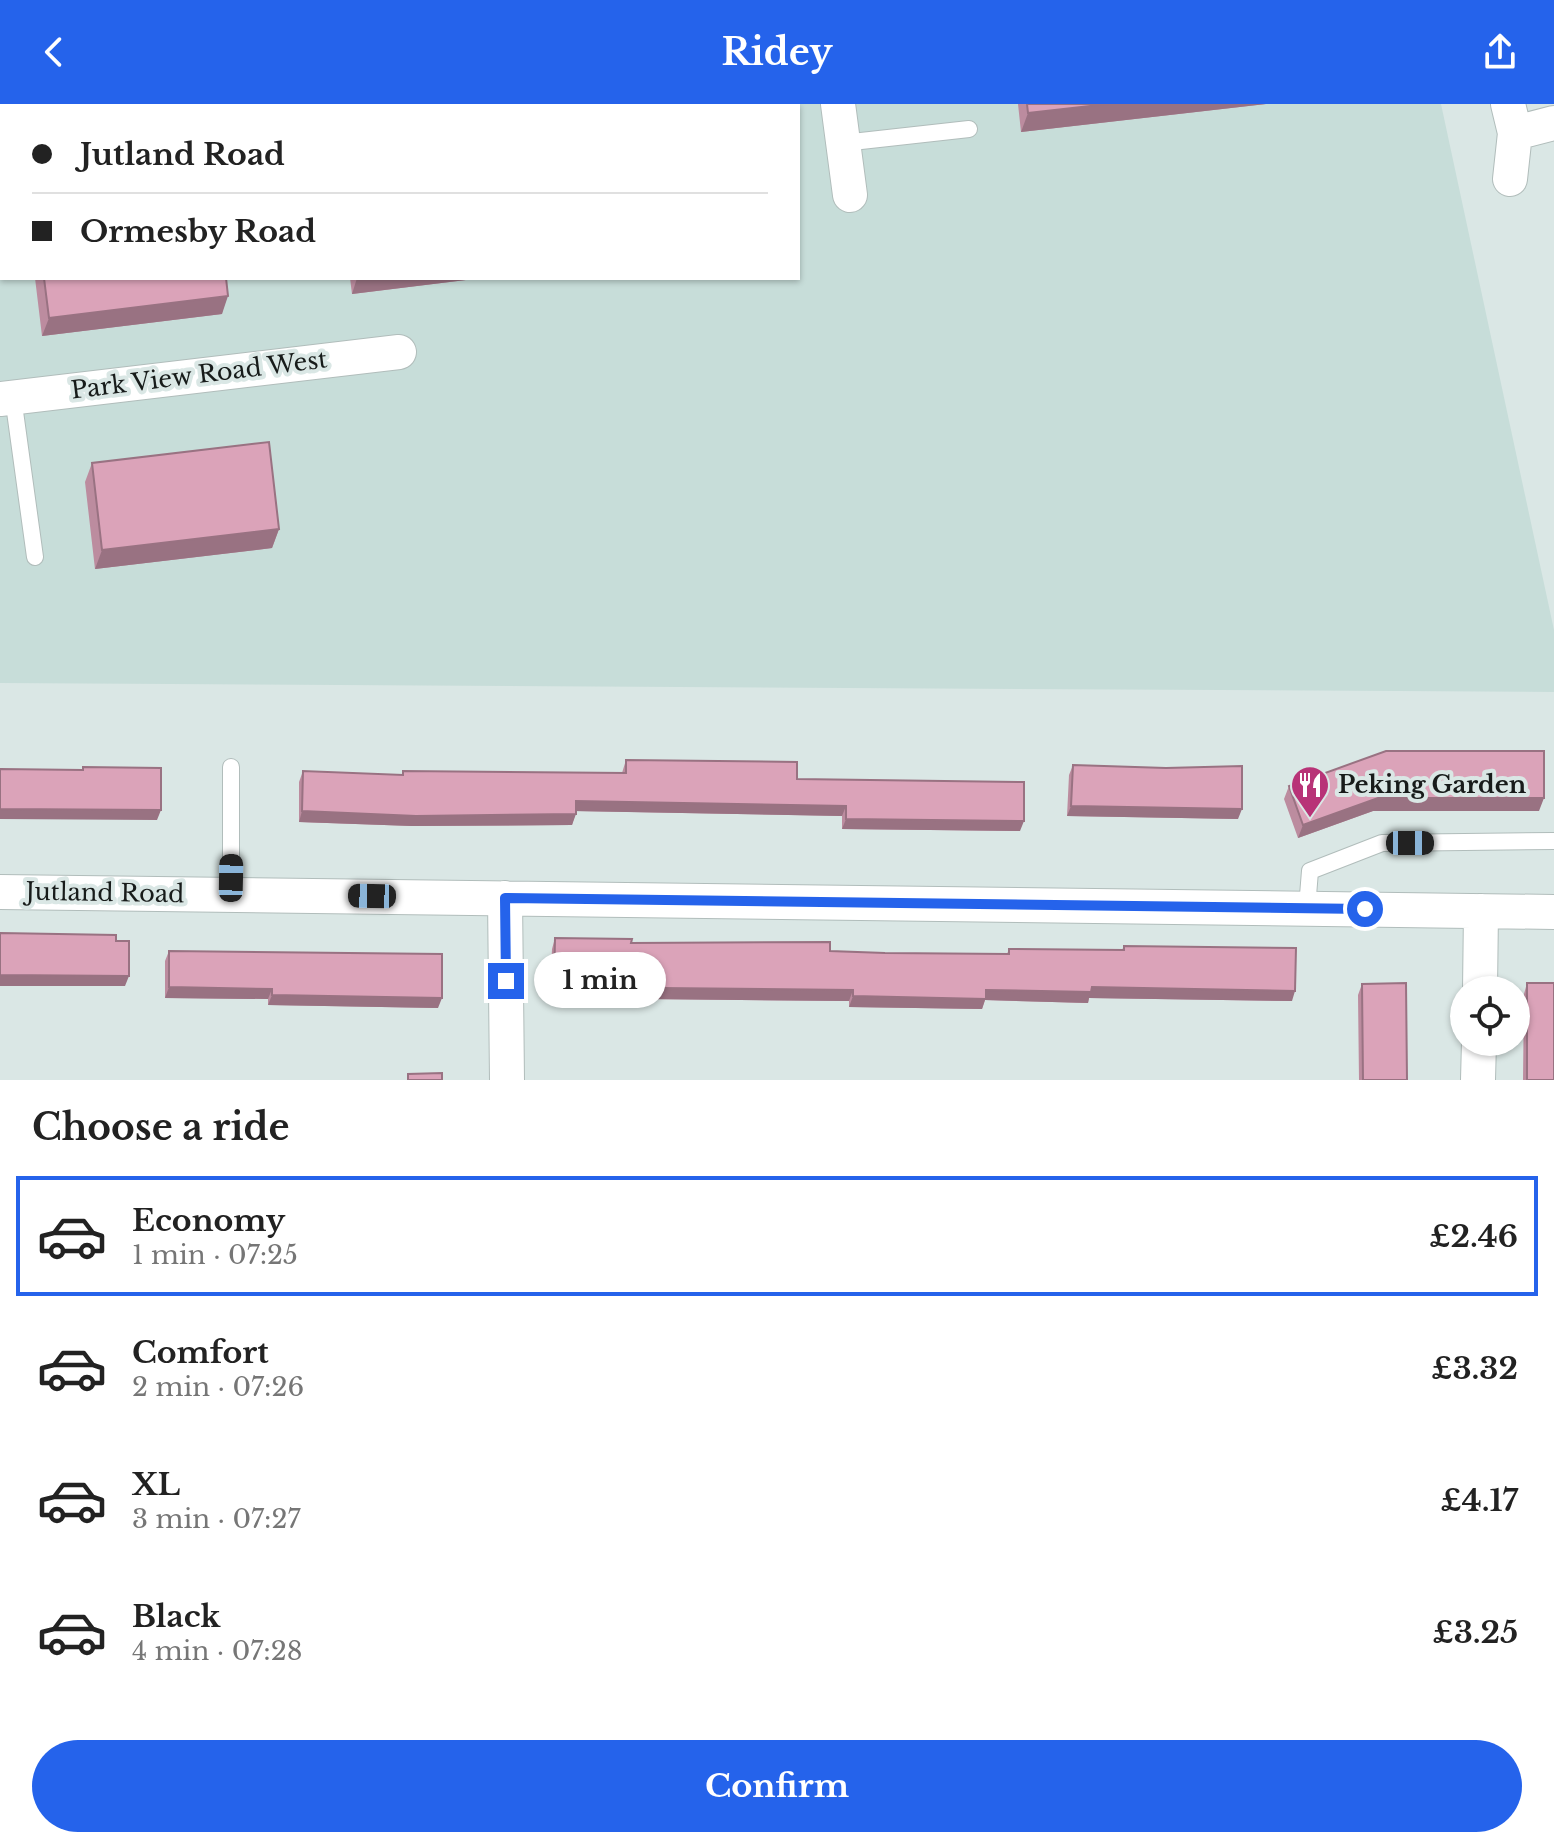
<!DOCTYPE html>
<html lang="en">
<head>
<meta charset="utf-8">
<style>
  body { margin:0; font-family:"Libre Baskerville",serif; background:#f6f6f6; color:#222; height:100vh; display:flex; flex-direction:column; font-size:30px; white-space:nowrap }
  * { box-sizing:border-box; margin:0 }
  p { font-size:26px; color:#767676 }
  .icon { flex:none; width:44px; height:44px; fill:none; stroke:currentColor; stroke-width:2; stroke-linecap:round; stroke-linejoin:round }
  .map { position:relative; height:976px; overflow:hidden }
  .drawer { display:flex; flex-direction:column; background:#fff; flex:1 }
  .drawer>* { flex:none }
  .guide { position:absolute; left:0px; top:0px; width:800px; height:176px; box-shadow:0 2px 6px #0004; display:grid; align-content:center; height:176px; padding:0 32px; background:#fff }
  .tools { position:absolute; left:1450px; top:872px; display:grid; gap:16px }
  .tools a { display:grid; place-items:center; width:80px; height:80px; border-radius:50%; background:#fff; box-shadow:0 2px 6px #0004; font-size:40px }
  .end { position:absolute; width:36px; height:36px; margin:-18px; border:10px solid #2563eb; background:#fff; box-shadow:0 0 0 4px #fff }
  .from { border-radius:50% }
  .bubble { position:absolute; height:56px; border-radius:28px; background:#fff; box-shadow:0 2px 6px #0004; font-size:26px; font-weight:800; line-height:56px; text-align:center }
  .car { position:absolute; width:24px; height:48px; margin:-24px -12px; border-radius:10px; box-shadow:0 0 6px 2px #0007; background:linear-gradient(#222 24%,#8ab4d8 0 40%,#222 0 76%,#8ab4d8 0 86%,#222 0) }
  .guide b { display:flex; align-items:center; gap:28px; height:76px; font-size:30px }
  .guide b+b { border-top:2px solid #e0e0e0 }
  .guide i { width:20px; height:20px; background:#222 }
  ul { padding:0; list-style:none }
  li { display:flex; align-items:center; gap:24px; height:120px; margin:0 16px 12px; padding:0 16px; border:4px solid transparent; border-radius:0px }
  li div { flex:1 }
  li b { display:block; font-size:30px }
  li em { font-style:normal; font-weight:800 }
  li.on { border-color:#2563eb }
  li>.icon { width:72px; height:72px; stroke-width:1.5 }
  h2 { padding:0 32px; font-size:36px; line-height:96px }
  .action { display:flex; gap:16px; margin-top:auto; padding:16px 32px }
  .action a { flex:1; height:92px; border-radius:48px; background:#2563eb; color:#fff; font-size:32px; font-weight:800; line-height:92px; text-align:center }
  header { display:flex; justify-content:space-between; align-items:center; height:104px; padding:0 32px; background:#2563eb; color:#fff; font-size:36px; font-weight:800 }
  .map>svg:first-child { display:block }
  .built { fill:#c7ddd9; fill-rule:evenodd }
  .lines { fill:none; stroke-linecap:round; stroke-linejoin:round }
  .service-casing { stroke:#b1bdbb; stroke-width:18 }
  .minor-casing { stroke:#b1bdbb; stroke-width:36 }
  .service { stroke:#fff; stroke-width:16 }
  .minor { stroke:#fff; stroke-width:34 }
  .wall { fill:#bc8c9f }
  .shaded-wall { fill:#997282 }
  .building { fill:#dba3b9; stroke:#997282; stroke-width:2 }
  .route { stroke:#2563eb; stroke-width:10 }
  .labels { text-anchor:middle; stroke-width:8; stroke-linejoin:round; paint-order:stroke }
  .street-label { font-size:24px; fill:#171b1a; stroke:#dae7e5 }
  .poi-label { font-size:24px; font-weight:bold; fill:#171b1a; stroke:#dae7e5; text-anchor:start }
</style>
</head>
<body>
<header><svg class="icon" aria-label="back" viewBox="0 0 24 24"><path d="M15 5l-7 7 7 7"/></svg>Ridey<svg class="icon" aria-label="share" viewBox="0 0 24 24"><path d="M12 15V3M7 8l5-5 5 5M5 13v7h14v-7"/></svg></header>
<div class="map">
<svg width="1554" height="976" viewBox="0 0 1554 976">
  <rect width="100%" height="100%" fill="#dae7e5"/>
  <path class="built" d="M 0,0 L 1441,0 L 1554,526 L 1554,588 L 0,579 ZM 2,2 L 798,2 L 798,174 L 2,174 Z"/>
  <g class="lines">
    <g class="service-casing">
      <path id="service" d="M 843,39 L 969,25
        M 13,293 L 35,453
        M 231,790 L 231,663
        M 1307,804 L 1310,767 L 1382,739 L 1554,737"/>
    </g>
    <g class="minor-casing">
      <path id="minor" d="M 838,0 L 850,91
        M 1508,0 L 1515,29 L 1510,75
        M 1515,29 L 1554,19
        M 0,295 L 399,248
        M 0,788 L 1554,808
        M 505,794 L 507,976
        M 1480,886 L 1481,807
        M 1478,976 L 1479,938"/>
    </g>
    <use href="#service" class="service"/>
    <use href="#minor" class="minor"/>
  </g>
  <path class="wall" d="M 1018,0 L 1266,0 L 1021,28 Z
    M 35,174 L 226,174 L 222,210 L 42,232 Z
    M 350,174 L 482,174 L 352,190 Z
    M 92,359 L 279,425 L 272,444 L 95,465 L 85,378 Z
    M 626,656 L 797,675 L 1020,727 L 842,725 L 842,712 L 576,707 L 572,721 L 412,722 L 299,718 L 299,678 L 303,667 L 402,671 L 403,667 L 622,669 Z
    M 1073,661 L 1238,715 L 1067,712 L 1069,671 Z
    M 1289,682 L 1539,707 L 1373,707 L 1298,734 L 1284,695 Z
    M 555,834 L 631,839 L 885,849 L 1007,850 L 1009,845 L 1122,846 L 1124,842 L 1292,897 L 1089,894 L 1088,899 L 985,896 L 982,905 L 849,903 L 849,897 L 550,894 L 552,845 Z
    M 169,847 L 438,904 L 268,901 L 268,895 L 165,894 L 165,857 Z
    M 1527,879 L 1554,976 L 1523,976 L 1524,890 Z
    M 1362,880 L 1407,976 L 1359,976 L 1358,891 Z"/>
  <path class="shaded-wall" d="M 1108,0 L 1266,0 L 1021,28 L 1028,9 Z
    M 357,174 L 482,174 L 352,190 Z
    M 228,192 L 222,210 L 42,232 L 49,214 Z
    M 279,425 L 272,444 L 95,465 L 102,446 Z
    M 1378,694 L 1544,694 L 1539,707 L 1373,707 L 1298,734 L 1303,721 Z
    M 576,697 L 846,702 L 842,712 L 572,707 Z
    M 1071,702 L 1242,705 L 1238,715 L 1067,712 Z
    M 0,705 L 161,706 L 157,716 L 0,715 Z
    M 302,707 L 576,710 L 572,721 L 412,722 L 299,718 Z
    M 846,715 L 1024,717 L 1020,727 L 842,725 Z
    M 0,871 L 129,872 L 125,882 L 0,882 Z
    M 169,883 L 272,885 L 268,895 L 165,894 Z
    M 554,883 L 853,886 L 849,897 L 550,894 Z
    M 1092,883 L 1295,887 L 1292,897 L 1089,894 L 1088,899 L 985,896 L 982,905 L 849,903 L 853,892 L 986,886 Z
    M 272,891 L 442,894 L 438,904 L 268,901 Z"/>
  <path class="building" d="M 338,0 L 475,0 L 476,2 L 338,2 Z
    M 1027,0 L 1108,0 L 1028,9 Z
    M 44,174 L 226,174 L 228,192 L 49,214 Z
    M 269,338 L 279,425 L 102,446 L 92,359 Z
    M 1386,647 L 1544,647 L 1544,694 L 1378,694 L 1303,721 L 1289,682 Z
    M 626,656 L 797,658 L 797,675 L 1024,678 L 1024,717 L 846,715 L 846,702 L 576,697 L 576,710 L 416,712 L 302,707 L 303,667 L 403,671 L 403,667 L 626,669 Z
    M 1073,661 L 1166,664 L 1242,662 L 1242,705 L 1071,702 Z
    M 83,663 L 161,664 L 161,706 L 0,705 L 0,665 L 83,666 Z
    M 0,829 L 116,831 L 116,837 L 129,837 L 129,872 L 0,871 Z
    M 555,834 L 632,835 L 631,839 L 830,838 L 830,847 L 885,849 L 1009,850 L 1009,845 L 1124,846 L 1124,842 L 1296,844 L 1295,887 L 1092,883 L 1091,888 L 986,886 L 986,895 L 853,892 L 853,886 L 554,883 Z
    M 169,847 L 442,850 L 442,894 L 272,891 L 272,885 L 169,883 Z
    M 1406,879 L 1407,976 L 1363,976 L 1362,880 Z
    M 1527,879 L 1554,879 L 1554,976 L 1527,976 Z
    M 442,969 L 442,976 L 408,976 L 408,970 Z"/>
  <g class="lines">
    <path class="route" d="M 506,877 L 505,794 L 1365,805"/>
  </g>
  <defs>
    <g id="restaurant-pin" transform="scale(2)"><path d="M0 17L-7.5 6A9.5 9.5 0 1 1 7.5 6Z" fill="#b83377" stroke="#dae7e5"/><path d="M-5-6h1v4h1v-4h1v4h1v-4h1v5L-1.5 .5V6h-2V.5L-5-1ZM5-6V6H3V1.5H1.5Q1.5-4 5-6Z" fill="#fff"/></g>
  </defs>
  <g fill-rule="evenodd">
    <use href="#restaurant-pin" x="1310" y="681"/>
  </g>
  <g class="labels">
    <g class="street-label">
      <text transform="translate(199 271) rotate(-7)" y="8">Park View Road West</text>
      <text transform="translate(105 789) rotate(1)" y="8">Jutland Road</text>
    </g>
    <g class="poi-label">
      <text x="1338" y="689">Peking Garden</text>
    </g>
  </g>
</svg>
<div class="tools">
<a><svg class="icon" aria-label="locate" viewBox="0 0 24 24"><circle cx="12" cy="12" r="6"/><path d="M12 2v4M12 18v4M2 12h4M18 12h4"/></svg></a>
</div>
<i class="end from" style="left:1365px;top:805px"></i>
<i class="end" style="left:506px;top:877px"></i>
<div class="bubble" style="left:534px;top:848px;width:132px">1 min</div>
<i class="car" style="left:1410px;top:739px;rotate:90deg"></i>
<i class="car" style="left:231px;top:774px;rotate:1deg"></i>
<i class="car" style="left:372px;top:792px;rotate:271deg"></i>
<div class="guide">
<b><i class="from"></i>Jutland Road</b>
<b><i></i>Ormesby Road</b>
</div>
</div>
<section class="drawer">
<h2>Choose a ride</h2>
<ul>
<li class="on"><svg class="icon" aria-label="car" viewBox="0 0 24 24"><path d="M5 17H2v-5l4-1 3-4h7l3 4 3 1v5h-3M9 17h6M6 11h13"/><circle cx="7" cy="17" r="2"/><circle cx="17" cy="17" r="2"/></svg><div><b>Economy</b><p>1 min · 07:25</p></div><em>£2.46</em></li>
<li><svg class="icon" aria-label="car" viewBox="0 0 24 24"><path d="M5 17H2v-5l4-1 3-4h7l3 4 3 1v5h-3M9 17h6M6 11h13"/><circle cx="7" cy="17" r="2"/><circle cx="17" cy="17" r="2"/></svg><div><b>Comfort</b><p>2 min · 07:26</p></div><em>£3.32</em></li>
<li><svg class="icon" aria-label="car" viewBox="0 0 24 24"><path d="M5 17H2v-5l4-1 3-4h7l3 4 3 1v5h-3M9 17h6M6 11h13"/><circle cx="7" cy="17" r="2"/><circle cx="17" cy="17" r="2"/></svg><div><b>XL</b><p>3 min · 07:27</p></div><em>£4.17</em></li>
<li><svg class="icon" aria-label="car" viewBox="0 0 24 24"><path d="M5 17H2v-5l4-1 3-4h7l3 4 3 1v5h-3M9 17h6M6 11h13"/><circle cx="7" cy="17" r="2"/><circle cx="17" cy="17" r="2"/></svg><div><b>Black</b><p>4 min · 07:28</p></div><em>£3.25</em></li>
</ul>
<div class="action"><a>Confirm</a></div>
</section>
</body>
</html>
